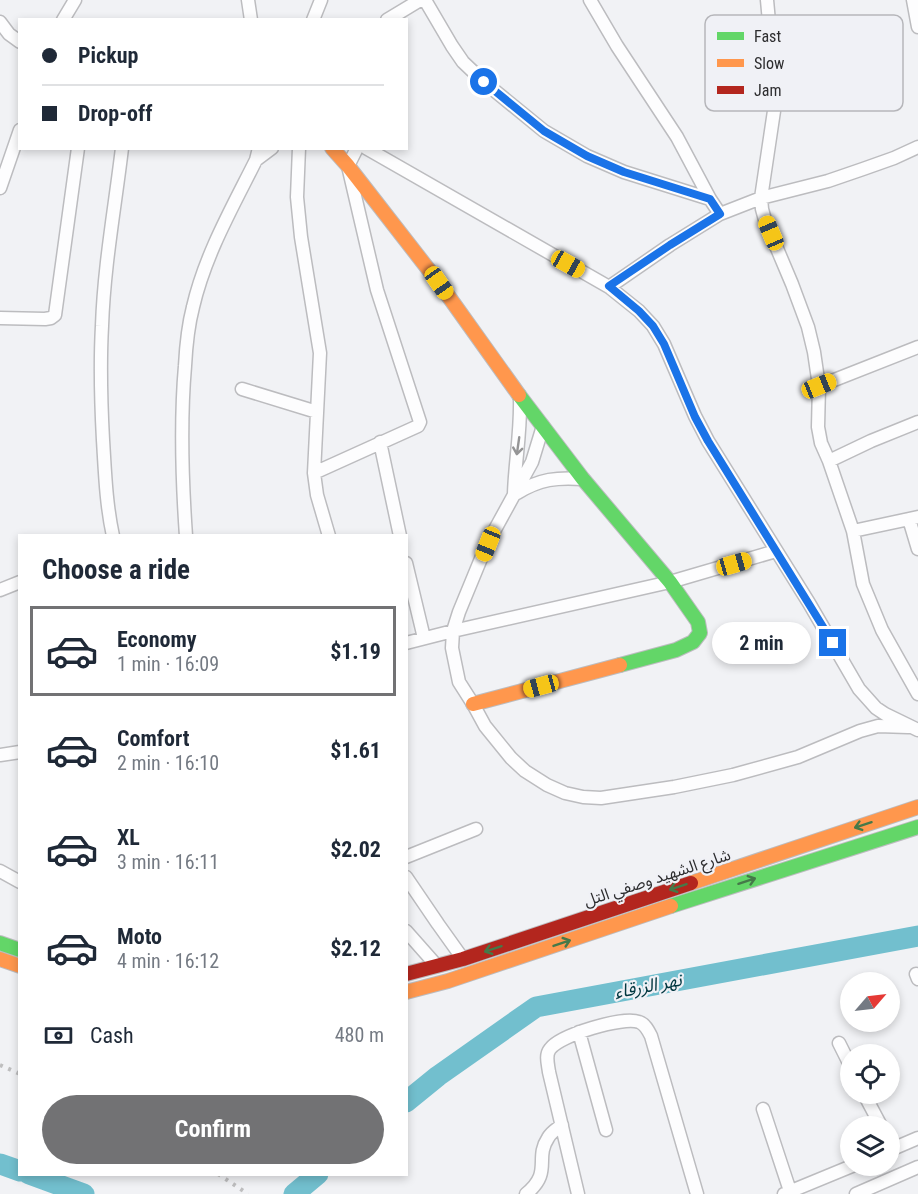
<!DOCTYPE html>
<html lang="en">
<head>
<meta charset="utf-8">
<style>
  body { margin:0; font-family:"Roboto Condensed","Noto Sans Arabic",sans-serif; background:#f2f2f3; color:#1f2937; height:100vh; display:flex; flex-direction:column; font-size:22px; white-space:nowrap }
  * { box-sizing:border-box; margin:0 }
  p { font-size:20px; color:#747a83 }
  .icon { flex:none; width:33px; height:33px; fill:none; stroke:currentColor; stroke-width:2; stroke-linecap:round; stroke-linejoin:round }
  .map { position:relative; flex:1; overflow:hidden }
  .panel { position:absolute; left:18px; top:534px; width:390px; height:642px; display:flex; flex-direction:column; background:#fff; border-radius:0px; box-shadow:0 3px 9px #0003 }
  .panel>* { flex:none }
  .top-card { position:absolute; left:18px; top:18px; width:390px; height:132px; border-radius:0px; box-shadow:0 3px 9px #0003; display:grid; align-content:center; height:132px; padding:0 24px; background:#fff }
  .needle { width:39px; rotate:62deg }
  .controls { position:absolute; left:840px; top:972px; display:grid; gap:12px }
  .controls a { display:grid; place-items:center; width:60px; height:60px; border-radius:50%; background:#fff; box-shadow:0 3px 9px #0003; font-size:30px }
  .end { position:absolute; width:27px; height:27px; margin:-14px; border:8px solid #1a73e8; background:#fff; box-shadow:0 0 0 3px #fff }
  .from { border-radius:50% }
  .bubble { position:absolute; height:42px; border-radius:21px; background:#fff; box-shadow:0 3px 9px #0003; font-size:20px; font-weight:700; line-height:42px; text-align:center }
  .car { position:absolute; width:18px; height:36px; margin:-18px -9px; border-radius:8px; box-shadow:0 0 4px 2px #0007; background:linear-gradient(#f5c518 24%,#345 0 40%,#f5c518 0 76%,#345 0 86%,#f5c518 0) }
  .top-card b { display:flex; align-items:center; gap:21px; height:57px; font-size:22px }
  .top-card b+b { border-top:2px solid #e0e1e3 }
  .top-card i { width:15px; height:15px; background:#1f2937 }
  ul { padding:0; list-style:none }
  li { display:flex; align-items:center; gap:18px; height:90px; margin:0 12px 9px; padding:0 12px; border:3px solid transparent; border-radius:0px }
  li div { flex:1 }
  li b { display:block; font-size:22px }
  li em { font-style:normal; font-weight:700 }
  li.active { border-color:#727274 }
  li>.icon { width:54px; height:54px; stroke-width:1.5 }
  h2 { padding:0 24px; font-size:27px; line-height:72px }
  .pay { display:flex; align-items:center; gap:15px; height:66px; padding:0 24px; font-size:22px }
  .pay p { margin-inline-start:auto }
  .action { display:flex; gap:12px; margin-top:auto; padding:12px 24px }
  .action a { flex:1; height:69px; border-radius:36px; background:#727274; color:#fff; font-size:24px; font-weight:700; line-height:69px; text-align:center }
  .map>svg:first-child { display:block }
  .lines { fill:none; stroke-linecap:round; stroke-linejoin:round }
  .river { stroke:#72bfce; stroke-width:21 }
  .street-casing { stroke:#bcbcbf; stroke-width:15 }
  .fast-casing { stroke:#bcbcbf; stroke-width:16 }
  .slow-casing { stroke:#bcbcbf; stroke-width:16 }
  .jam-casing { stroke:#bcbcbf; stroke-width:16 }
  .street { stroke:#fdfdfe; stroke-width:12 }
  .fast { stroke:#63d668; stroke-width:14 }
  .slow { stroke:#ff974d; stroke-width:14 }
  .jam { stroke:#b3261e; stroke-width:14 }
  .rail { stroke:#bebebf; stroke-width:4; stroke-dasharray:3 6; stroke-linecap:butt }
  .oneway { stroke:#959596 }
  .oneway2 { stroke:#457949 }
  .route { stroke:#1a73e8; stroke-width:8 }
  .labels { text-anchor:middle; stroke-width:4.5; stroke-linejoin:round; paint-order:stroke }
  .street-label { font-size:16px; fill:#2d2d2f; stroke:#f0f1f6 }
  .water-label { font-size:18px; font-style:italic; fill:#01363f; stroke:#f0f1f6 }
  .key { fill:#f0f1f6; stroke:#b6b6ba; stroke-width:1.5 }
  .key-label { font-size:16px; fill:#2d2d2f }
</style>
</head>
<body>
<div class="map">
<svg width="918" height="1194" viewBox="0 0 918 1194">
  <rect width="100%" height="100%" fill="#f1f2f5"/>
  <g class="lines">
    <path class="river" d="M 406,1102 L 438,1076 L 536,1007 L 918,936
      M 0,1164 L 20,1171
      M 29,1174 L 84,1194
      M 294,1194 L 318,1174"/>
    <g class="street-casing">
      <path id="street" d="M 248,0 L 251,20
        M 425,0 L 452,46 L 463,62 L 484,82 L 544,131 L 587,156 L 624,172 L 710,199
        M 590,0 L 617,46 L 677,137 L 710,199 L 720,214
        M 767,0 L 775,87 L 774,111 L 761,198 L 762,209 L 765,220 L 792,284 L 808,327 L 814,352 L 819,386 L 818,427 L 821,443 L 829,461 L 853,531 L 863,584 L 882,630 L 918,694
        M 913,0 L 918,27
        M 63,20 L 75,0
        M 313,20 L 321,0
        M 387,20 L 420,0
        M 0,22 L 9,34 L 20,42
        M 299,148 L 297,197 L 301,237 L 320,353 L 314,473 L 317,495 L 329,536
        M 366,148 L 609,287 L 639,311 L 653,326 L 664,344 L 695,416 L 708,441 L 809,603 L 859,689 L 876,708 L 885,714 L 918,730
        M 256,160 L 272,148
        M 0,188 L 20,130
        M 609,287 L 670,245 L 720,214 L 761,198 L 828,181 L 863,169 L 894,158 L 918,147
        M 0,318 L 45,319 L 51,318 L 55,315 L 78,148
        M 819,386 L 918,347
        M 242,389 L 317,412
        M 543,426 L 532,462 L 487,544 L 459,612 L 453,631 L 452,648 L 459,682 L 473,704 L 485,726 L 511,758 L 525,771 L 547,785 L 565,793 L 583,797 L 601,798 L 674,787 L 733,775 L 798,757 L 860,731 L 878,726 L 908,727
        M 380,442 L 400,536
        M 829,461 L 871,441 L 918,422
        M 314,473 L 418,426 L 420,422 L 377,290 L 348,166 L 357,148
        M 517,493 C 540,479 557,477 583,479
        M 514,494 C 515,461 521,432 520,398
        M 909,519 L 918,549
        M 853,531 L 918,517
        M 113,536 C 106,504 105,472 103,440 C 101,403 100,362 102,326 C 104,266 115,207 122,148
        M 186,536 C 182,479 180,423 185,366 C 186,347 188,326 193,307 C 205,255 232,208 256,160 L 259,148
        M 406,563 L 424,638
        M 0,590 L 20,582
        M 406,643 L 453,631 L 670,582 L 776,551
        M 0,755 L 20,752
        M 406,857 L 476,829
        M 0,871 L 20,882
        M 406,877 L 438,924 L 463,959
        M 406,931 L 437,966
        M 916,974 L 918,979
        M 579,1032 L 606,1130
        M 839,1043 L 850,1065
        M 864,1094 L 881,1126
        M 763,1109 L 791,1194
        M 890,1150 L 918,1138
        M 526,1194 C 553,1172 534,1159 548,1138 C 551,1132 557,1129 562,1125
        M 578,1194 L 549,1072 C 548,1064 545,1055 550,1049 C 560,1035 623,1016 639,1022 C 645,1024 648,1030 651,1036 L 697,1194
        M 784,1194 L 852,1166
        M 856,1194 L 918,1167"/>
    </g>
    <g class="fast-casing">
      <path id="fast" d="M 519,395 L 583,479 L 670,582 L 698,622 L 700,633 L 693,642 L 676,650 L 620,665
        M 671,906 L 918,827
        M 0,943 L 20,950"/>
    </g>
    <g class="slow-casing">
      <path id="slow" d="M 332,148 L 348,166 L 439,283 L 519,395
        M 473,704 L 620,665
        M 691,883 L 918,807
        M 0,959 L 20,966
        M 406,992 L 448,981 L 671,906"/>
    </g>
    <g class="jam-casing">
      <path id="jam" d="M 406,974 L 463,959 L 691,883"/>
    </g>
    <use href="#street" class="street"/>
    <use href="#fast" class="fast"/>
    <use href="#slow" class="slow"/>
    <use href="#jam" class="jam"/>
    <path class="rail" d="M 0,1065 L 20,1074
      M 218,1174 L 248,1194"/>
  </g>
  <defs><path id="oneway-shaft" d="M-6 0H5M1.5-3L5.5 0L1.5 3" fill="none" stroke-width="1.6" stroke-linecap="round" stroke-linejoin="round" transform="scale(1.5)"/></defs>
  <use class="oneway" href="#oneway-shaft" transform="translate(518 446) rotate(98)"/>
  <g class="oneway2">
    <use href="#oneway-shaft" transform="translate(863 825) rotate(162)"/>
    <use href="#oneway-shaft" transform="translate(747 881) rotate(-18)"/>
    <use href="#oneway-shaft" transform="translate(678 887) rotate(162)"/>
    <use href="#oneway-shaft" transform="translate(562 943) rotate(-19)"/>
    <use href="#oneway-shaft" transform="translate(493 949) rotate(162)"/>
  </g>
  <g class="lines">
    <path class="route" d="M 484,82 L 544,131 L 587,156 L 624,172 L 710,199 L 720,214 L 670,245 L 609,286 L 639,311 L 653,326 L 664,344 L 695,417 L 708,441 L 833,643"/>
  </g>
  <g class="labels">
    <g class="street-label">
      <text transform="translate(657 877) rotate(-18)" y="6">شارع الشهيد وصفي التل</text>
    </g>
    <g class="water-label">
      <text transform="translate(648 986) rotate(-11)" y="6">نهر الزرقاء</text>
    </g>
  </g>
  <rect x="705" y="15" width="198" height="96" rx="9" class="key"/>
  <rect x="717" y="32" width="27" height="8" fill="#63d668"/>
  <rect x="717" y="59" width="27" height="8" fill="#ff974d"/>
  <rect x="717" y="86" width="27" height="8" fill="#b3261e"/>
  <g class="key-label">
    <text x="754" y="42">Fast</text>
    <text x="754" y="69">Slow</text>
    <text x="754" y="96">Jam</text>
  </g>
</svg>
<div class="controls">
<a><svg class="needle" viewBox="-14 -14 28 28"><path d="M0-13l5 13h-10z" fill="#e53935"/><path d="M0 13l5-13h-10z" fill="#747a83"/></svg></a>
<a><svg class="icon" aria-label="locate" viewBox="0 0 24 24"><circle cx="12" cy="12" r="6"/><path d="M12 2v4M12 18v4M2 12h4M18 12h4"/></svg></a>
<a><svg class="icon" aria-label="layers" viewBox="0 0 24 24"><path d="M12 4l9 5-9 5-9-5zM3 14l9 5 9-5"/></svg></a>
</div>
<i class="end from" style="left:484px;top:82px"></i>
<i class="end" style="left:833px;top:643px"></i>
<div class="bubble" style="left:712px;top:622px;width:99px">2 min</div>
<i class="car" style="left:771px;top:233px;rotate:337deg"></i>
<i class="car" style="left:568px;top:264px;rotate:119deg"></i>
<i class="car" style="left:439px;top:283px;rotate:145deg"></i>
<i class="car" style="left:819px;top:386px;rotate:68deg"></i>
<i class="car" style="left:488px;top:544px;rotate:202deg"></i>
<i class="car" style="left:734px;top:564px;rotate:74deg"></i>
<i class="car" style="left:541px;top:686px;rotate:255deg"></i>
<div class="top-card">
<b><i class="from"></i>Pickup</b>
<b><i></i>Drop-off</b>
</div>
<section class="panel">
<h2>Choose a ride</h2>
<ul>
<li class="active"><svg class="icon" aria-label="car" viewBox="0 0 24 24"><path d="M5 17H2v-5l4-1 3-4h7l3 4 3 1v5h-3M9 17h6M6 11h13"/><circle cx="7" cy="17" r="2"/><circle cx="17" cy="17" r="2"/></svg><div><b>Economy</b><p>1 min · 16:09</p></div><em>$1.19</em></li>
<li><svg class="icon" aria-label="car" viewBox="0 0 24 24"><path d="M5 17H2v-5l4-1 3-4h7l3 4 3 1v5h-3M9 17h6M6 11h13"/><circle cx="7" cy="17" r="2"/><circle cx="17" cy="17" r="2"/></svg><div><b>Comfort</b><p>2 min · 16:10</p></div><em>$1.61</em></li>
<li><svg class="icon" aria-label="car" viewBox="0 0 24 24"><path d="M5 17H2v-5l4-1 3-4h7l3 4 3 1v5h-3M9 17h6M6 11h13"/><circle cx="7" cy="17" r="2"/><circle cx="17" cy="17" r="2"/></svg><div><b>XL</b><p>3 min · 16:11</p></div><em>$2.02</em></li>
<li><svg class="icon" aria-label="car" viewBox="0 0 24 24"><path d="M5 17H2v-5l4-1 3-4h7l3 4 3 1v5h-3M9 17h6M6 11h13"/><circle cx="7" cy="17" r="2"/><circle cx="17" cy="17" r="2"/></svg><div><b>Moto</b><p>4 min · 16:12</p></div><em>$2.12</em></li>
</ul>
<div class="pay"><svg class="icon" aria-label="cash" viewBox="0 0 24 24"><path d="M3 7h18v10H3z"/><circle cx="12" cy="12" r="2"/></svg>Cash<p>480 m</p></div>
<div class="action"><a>Confirm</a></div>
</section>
</div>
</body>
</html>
